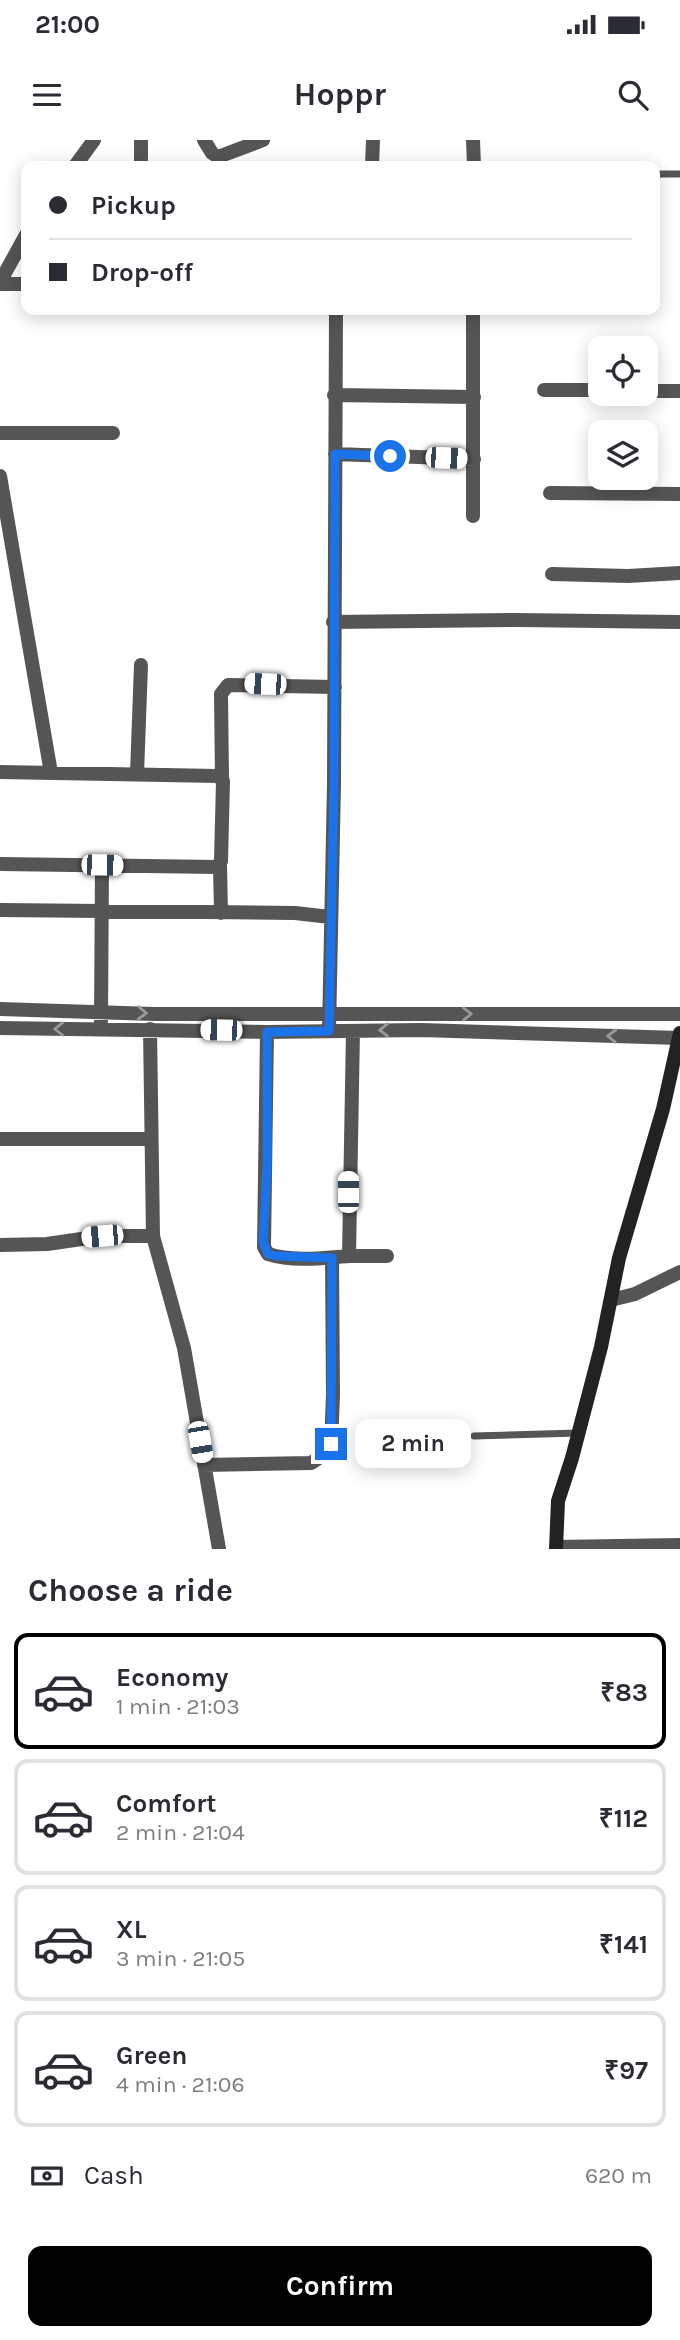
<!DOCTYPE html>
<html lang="en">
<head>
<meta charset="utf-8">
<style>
  body { margin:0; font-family:Karla,sans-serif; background:#f7f7f7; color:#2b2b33; height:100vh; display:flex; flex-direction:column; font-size:26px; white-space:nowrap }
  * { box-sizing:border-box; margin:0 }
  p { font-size:23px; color:#7c7c81 }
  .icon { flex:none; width:38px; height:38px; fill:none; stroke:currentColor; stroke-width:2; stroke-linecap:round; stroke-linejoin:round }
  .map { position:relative; height:1409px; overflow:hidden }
  .sheet { display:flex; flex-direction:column; background:#fff; flex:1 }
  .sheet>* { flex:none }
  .hud { position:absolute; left:21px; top:21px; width:639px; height:154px; border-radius:14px; box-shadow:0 4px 18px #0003; display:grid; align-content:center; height:154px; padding:0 28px; background:#fff }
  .buttons { position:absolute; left:588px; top:196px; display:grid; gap:14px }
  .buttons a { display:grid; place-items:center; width:70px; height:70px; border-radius:14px; background:#fff; box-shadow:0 4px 18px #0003; font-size:35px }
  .end { position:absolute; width:32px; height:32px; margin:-16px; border:9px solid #1a73e8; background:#fff; box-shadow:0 0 0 4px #fff }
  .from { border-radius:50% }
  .bubble { position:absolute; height:49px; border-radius:14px; background:#fff; box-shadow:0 4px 18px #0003; font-size:23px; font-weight:700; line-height:49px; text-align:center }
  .car { position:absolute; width:21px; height:42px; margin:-21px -10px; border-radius:9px; box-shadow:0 0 5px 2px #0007; background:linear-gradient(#fff 24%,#345 0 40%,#fff 0 76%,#345 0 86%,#fff 0) }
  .hud b { display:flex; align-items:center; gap:24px; height:66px; font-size:26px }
  .hud b+b { border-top:2px solid #e1e1e2 }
  .hud i { width:18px; height:18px; background:#2b2b33 }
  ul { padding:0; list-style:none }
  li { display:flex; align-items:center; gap:21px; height:116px; margin:0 14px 10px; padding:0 14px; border:4px solid #e1e1e2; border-radius:14px }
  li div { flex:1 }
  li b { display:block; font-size:26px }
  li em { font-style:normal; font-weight:700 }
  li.selected { border-color:#000 }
  li>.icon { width:63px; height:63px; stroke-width:1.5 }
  h2 { padding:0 28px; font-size:32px; line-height:84px }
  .pay { display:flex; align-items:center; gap:18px; height:77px; padding:0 28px; font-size:26px }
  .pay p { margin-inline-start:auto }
  .action { display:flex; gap:14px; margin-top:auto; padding:14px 28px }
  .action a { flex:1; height:80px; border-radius:14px; background:#000; color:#fff; font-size:28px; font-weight:700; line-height:80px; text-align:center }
  .status { display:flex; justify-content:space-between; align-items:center; height:49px; padding:0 35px; background:#fff; direction:ltr }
  .status svg { height:19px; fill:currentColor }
  header { display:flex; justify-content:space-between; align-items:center; height:91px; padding:0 28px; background:#fff; font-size:32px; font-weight:700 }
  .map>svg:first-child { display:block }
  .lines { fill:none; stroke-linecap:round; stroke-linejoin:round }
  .lane { stroke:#555; stroke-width:7 }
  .street { stroke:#555; stroke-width:14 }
  .secondary { stroke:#222; stroke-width:14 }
  .oneway { stroke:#999 }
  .route { stroke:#1a73e8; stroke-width:9 }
</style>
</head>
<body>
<div class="status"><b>21:00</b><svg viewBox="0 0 49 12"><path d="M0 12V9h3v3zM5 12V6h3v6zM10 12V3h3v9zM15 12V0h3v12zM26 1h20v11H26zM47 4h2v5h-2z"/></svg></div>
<header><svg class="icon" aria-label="menu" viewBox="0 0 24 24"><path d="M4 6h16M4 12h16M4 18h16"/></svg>Hoppr<svg class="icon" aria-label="search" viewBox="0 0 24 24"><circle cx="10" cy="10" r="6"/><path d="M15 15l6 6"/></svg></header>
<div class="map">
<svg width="680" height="1409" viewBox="0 0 680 1409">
  <rect width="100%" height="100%" fill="#fff"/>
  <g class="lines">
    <path class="lane" d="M 654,34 L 680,34
      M 474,1296 L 578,1293"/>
    <path class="street" d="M 141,0 L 141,26
      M 204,0 L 212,13 L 218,17 L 263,0
      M 473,0 L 474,26
      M 75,26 L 94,0
      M 372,26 L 373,0
      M 0,142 L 26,95
      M 0,144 L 26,144
      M 544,250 L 600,250
      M 646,251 L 680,251
      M 334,255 L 474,257
      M 0,293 L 113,293
      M 335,314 L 474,319
      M 0,336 L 51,633
      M 550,353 L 680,354
      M 473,376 L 473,170
      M 552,434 L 628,436 L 680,433
      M 333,482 L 517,480 L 680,482
      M 0,632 L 218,636 L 223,641 L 221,721 L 217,727 L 0,724
      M 137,634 L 141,525
      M 222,638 L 221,554 L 228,545 L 335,547
      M 220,726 L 221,773
      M 0,770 L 295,773 L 330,777
      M 0,869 L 154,874 L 680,874
      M 101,881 L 102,725
      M 0,888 L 267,892 L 421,890 L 680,898
      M 150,889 L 153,1096 L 184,1208 L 219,1409
      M 329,891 L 334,644 L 336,170
      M 267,892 L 264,1107 L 268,1114 C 294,1122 322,1118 349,1116 L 353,891
      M 0,999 L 150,999
      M 0,1105 L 47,1104 L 102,1096 L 153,1096
      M 349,1116 L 387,1116
      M 611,1160 L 635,1154 L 680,1132
      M 204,1325 L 311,1323 L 328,1312 L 331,1304 L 333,1255 L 332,1118
      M 556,1407 L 680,1405"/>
    <path class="secondary" d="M 556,1409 L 558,1361 L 572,1318 L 601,1207 L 619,1118 L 663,969 L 680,893"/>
  </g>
  <defs><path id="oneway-chevron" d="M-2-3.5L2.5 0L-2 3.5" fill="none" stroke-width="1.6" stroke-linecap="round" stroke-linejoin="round" transform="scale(1.75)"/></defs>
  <g class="oneway">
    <use href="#oneway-chevron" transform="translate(142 873) rotate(2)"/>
    <use href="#oneway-chevron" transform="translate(467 874)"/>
    <use href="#oneway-chevron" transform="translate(59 889) rotate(-180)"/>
    <use href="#oneway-chevron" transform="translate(384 890) rotate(179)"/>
    <use href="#oneway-chevron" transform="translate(612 896) rotate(-178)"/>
  </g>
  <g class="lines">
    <path class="route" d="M 331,1304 L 332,1118 L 276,1116 L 268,1114 L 263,1102 L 267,1024 L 267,892 L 329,891 L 334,644 L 335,314 L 390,316"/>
  </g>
</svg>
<div class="buttons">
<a><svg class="icon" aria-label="locate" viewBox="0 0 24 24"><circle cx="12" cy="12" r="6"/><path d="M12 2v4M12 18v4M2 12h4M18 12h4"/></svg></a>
<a><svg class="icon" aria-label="layers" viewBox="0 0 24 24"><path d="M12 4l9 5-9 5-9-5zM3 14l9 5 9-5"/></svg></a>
</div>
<i class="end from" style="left:390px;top:316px"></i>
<i class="end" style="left:331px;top:1304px"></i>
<div class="bubble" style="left:355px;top:1279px;width:116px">2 min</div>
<i class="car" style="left:446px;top:318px;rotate:92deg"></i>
<i class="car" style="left:265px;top:544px;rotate:272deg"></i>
<i class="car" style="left:102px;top:725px;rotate:91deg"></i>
<i class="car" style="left:221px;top:890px;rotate:271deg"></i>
<i class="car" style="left:348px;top:1052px;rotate:0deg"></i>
<i class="car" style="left:102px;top:1096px;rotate:265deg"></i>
<i class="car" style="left:200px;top:1302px;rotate:170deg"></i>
<div class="hud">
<b><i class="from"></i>Pickup</b>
<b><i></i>Drop-off</b>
</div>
</div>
<section class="sheet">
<h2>Choose a ride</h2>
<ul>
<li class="selected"><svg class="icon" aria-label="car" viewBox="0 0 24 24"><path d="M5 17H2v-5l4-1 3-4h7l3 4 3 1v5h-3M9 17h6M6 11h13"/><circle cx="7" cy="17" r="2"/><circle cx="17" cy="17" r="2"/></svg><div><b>Economy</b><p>1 min · 21:03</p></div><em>₹83</em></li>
<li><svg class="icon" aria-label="car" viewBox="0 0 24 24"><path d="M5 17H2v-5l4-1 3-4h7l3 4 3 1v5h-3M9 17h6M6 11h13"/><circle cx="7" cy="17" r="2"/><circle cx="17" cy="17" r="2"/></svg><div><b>Comfort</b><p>2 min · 21:04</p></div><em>₹112</em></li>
<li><svg class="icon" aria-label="car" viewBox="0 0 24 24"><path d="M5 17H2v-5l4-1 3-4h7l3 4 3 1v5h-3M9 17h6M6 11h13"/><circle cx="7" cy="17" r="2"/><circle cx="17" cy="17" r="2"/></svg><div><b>XL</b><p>3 min · 21:05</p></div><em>₹141</em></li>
<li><svg class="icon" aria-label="car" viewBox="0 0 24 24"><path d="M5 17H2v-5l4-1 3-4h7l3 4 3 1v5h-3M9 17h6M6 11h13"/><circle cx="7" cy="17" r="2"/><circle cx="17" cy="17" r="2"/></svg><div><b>Green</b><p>4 min · 21:06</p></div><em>₹97</em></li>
</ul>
<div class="pay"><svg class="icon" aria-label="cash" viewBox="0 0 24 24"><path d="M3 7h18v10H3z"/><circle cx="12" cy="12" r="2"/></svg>Cash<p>620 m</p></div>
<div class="action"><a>Confirm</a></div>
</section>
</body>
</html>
